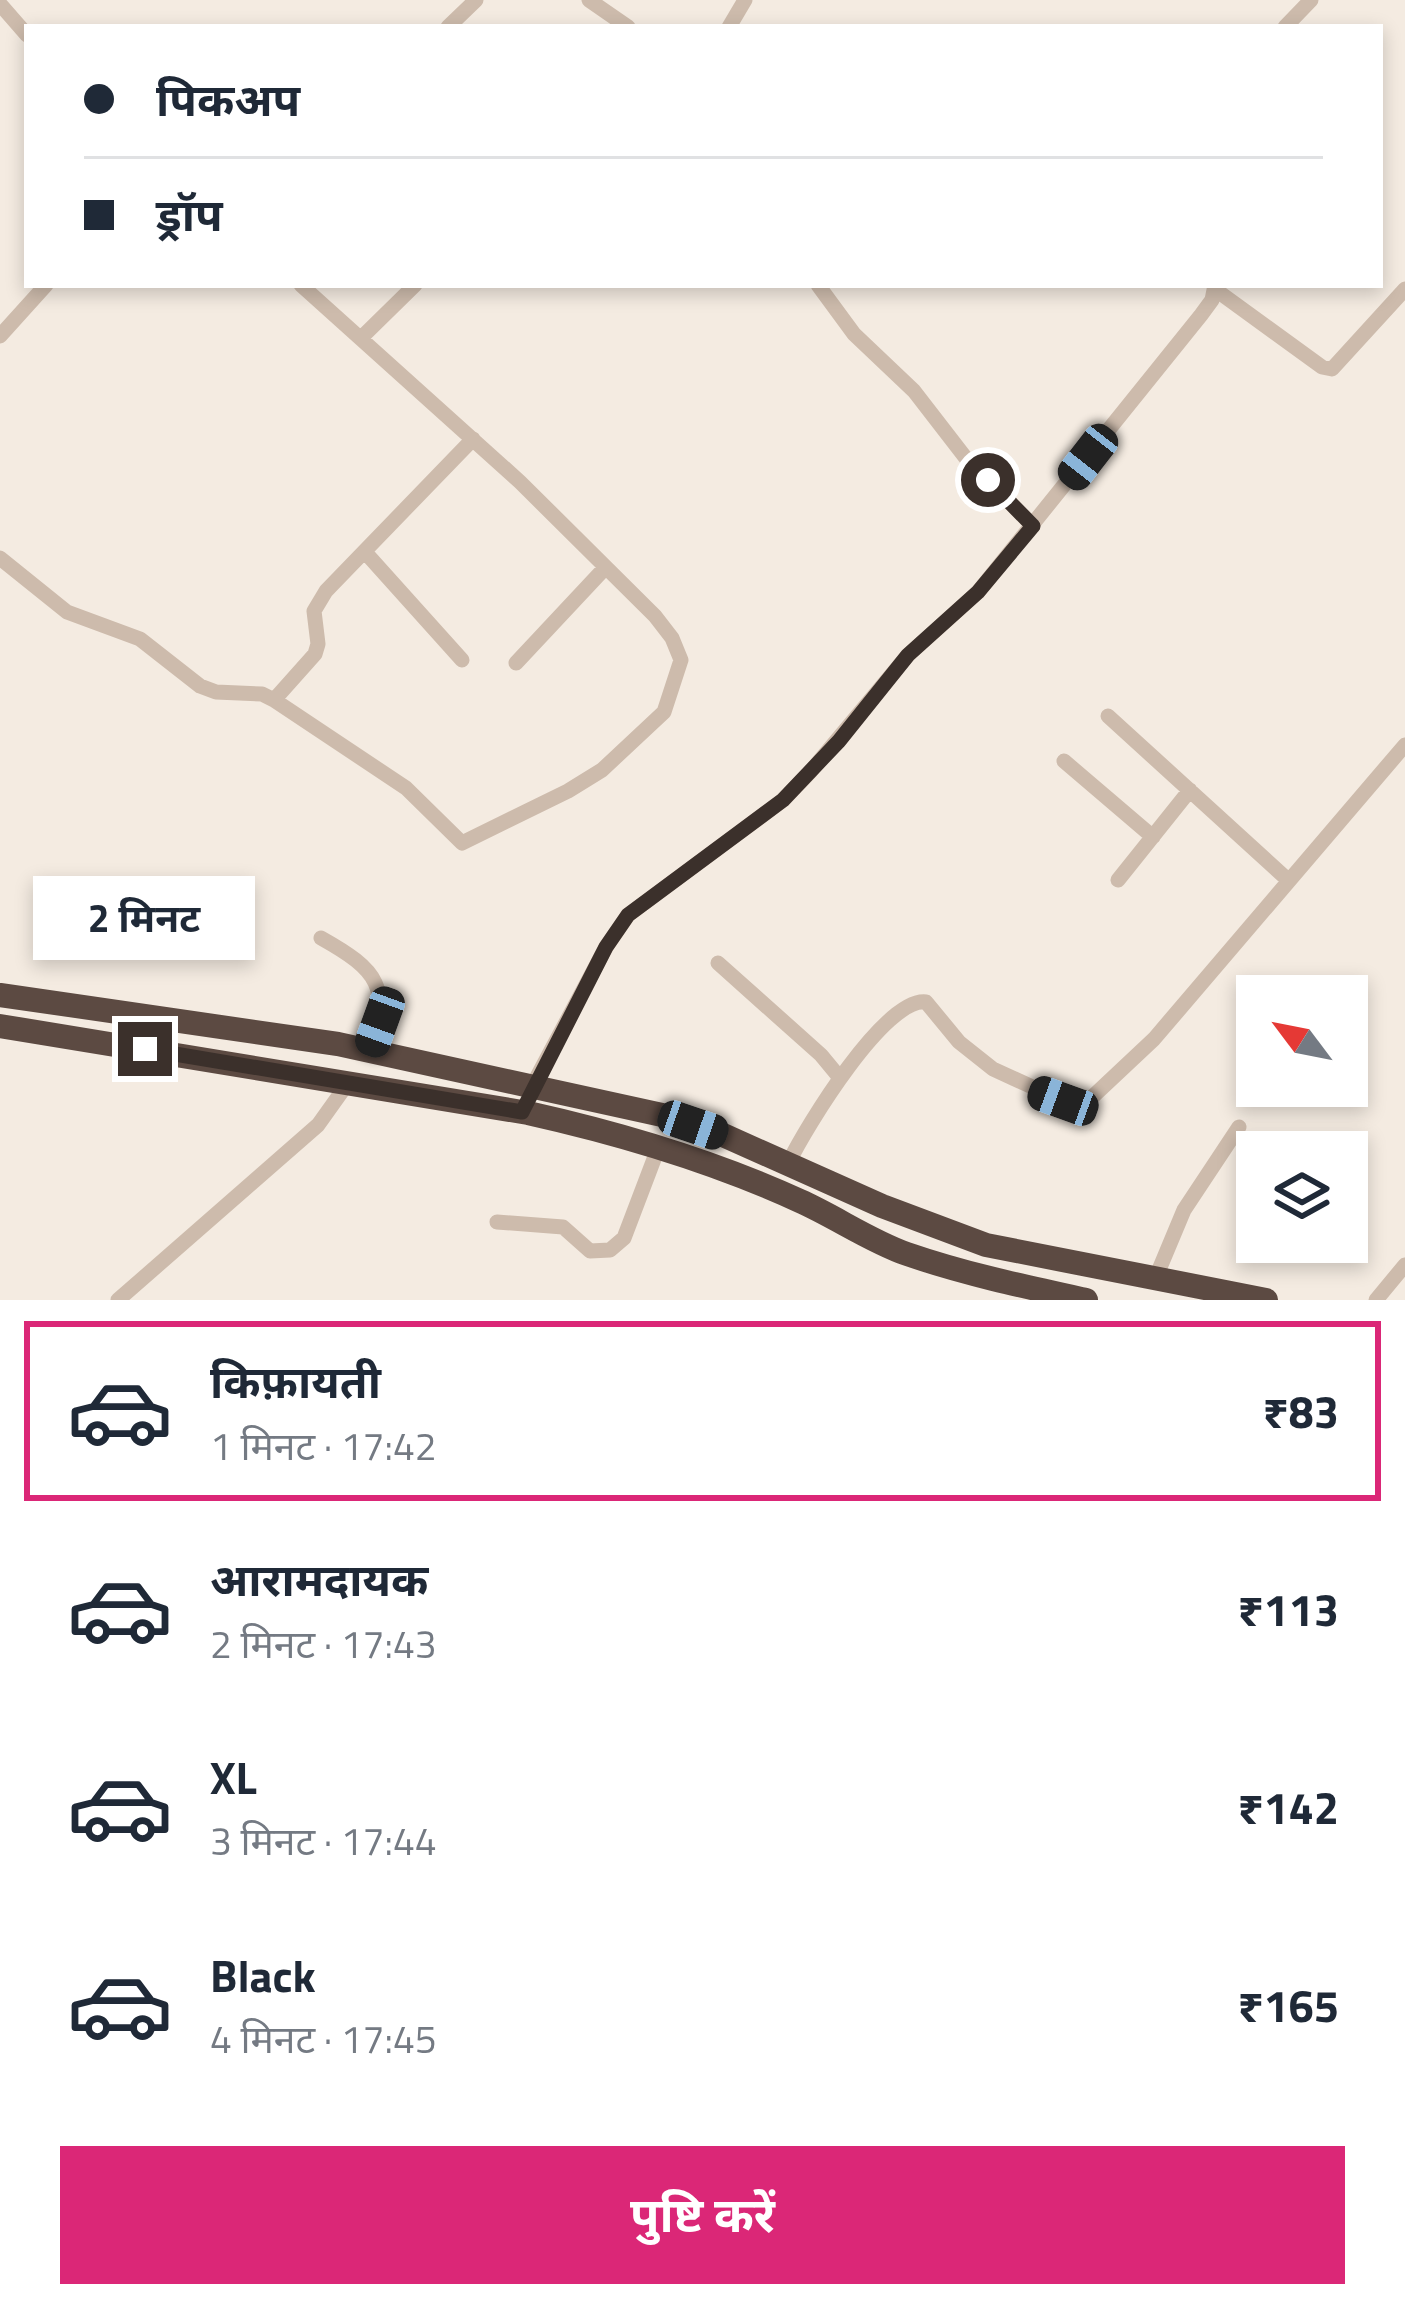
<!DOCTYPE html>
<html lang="hi">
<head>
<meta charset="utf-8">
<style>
  body { margin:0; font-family:"Titillium Web","Noto Sans Devanagari",sans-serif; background:#f2f2f3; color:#1f2937; height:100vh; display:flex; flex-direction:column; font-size:45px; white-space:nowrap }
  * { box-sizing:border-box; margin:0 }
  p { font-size:39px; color:#747a83 }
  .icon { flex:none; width:66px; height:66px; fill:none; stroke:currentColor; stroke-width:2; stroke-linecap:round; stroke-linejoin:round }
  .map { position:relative; height:1300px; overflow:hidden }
  .drawer { display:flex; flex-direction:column; background:#fff; flex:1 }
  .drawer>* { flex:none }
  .hud { position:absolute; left:24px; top:24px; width:1359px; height:264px; border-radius:0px; box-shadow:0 6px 18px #0003; display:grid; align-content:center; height:264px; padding:0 60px; background:#fff }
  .needle { width:78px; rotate:302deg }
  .tools { position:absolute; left:1236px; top:975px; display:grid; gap:24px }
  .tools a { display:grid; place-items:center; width:132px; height:132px; border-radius:0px; background:#fff; box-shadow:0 6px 18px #0003; font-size:60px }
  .end { position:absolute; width:54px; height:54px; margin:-27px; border:15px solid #3b302b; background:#fff; box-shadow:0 0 0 6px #fff }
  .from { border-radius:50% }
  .bubble { position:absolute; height:84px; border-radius:0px; background:#fff; box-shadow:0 6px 18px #0003; font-size:39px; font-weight:700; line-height:84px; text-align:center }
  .car { position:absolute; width:36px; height:72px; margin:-36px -18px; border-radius:15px; box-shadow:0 0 9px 3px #0007; background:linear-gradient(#222 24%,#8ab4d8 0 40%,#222 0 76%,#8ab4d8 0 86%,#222 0) }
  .hud b { display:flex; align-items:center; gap:42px; height:114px; font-size:45px }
  .hud b+b { border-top:3px solid #e0e1e3 }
  .hud i { width:30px; height:30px; background:#1f2937 }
  ul { padding:21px 0 0; list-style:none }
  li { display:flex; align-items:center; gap:36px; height:180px; margin:0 24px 18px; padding:0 36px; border:6px solid transparent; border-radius:0px }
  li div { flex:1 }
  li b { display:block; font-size:45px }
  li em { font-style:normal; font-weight:700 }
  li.active { border-color:#db2777 }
  li>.icon { width:108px; height:108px; stroke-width:1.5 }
  .button { display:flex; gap:24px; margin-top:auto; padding:24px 60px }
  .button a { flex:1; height:138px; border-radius:0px; background:#db2777; color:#fff; font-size:48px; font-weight:700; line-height:138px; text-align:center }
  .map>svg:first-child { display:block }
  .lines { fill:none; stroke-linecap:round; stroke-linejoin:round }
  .minor { stroke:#cdbbac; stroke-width:15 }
  .highway { stroke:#5c4a42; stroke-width:24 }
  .route { stroke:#3b302b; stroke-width:15 }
</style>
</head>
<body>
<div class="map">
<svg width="1405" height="1300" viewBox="0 0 1405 1300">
  <rect width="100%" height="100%" fill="#f4ebe1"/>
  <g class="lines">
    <path class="minor" d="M 589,0 L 628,27
      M 0,4 L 27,35
      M 448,27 L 476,0
      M 729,27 L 745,0
      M 1285,27 L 1311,0
      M 818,285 L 854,334 L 914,391 L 965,457 L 1033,526
      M 1216,290 L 1322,367 L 1332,369 L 1405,289
      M 0,336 L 46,285
      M 361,338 L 415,285
      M 365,552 L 462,660
      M 0,558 L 67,612 L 140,639 L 200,686 L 216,692 L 262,694 L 274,700 L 406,788 L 462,843 L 568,791 L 602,770 L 664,712 L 681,660 L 672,638 L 655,616 L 520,482 L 301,285
      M 516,663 L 604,569
      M 274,700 L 315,654 L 318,644 L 314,611 L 326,591 L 473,439
      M 1108,716 L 1288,880
      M 1064,761 L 1153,837
      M 1118,880 L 1190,790
      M 321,938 C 378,970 392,987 369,1052
      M 718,963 L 821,1055 L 840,1078
      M 529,1092 L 606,947 L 628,915 L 783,800 L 811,771 L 908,655 L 978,592 L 1201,315 L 1212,300 L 1215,285
      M 789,1162 C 806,1127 885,997 926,1002 L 959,1042 L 993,1069 L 1063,1101 L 1088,1101 L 1154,1039 L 1405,745
      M 497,1222 L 563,1227 L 590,1251 L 610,1250 L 624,1238 L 659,1146
      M 1156,1277 L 1184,1210 L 1239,1127
      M 118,1300 L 318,1125 L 348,1083
      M 1376,1300 L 1405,1265"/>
    <path class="highway" d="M 0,995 L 338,1044 L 662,1115 L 723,1135 L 882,1206 L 986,1245 L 1266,1300
      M 0,1026 L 528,1113 C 622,1134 713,1161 800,1201 C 836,1217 870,1241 907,1254 C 965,1274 1026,1287 1086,1300"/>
  </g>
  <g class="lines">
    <path class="route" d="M 145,1049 L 522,1112 L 606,947 L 628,915 L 783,800 L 839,741 L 908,655 L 978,592 L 1033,526 L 988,480"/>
  </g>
</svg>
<div class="tools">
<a><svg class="needle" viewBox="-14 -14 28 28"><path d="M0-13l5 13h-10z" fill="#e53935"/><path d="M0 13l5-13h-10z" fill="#747a83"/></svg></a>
<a><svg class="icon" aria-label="layers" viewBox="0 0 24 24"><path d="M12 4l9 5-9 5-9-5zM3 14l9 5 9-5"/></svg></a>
</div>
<i class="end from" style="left:988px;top:480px"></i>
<i class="end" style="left:145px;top:1049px"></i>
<div class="bubble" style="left:33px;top:876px;width:222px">2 मिनट</div>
<i class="car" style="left:1088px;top:457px;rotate:218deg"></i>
<i class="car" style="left:380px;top:1022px;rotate:200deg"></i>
<i class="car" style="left:1063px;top:1101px;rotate:290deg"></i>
<i class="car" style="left:693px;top:1125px;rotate:109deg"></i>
<div class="hud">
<b><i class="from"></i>पिकअप</b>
<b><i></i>ड्रॉप</b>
</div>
</div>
<section class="drawer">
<ul>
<li class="active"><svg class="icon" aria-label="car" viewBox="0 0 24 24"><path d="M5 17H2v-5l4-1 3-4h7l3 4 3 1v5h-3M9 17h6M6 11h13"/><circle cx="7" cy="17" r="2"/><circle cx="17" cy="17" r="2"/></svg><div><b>किफ़ायती</b><p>1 मिनट · 17:42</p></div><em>₹83</em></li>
<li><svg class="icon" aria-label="car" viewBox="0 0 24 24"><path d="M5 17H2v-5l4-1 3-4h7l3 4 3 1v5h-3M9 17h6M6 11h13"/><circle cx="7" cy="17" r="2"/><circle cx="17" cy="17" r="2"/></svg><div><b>आरामदायक</b><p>2 मिनट · 17:43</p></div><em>₹113</em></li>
<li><svg class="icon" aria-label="car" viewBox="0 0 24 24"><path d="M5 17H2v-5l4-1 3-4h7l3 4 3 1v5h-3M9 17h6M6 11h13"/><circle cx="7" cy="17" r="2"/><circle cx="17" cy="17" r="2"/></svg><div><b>XL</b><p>3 मिनट · 17:44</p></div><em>₹142</em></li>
<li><svg class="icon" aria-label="car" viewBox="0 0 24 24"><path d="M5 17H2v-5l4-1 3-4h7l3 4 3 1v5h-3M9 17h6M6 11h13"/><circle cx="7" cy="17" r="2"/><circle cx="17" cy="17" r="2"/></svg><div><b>Black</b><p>4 मिनट · 17:45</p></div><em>₹165</em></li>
</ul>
<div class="button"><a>पुष्टि करें</a></div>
</section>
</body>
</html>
